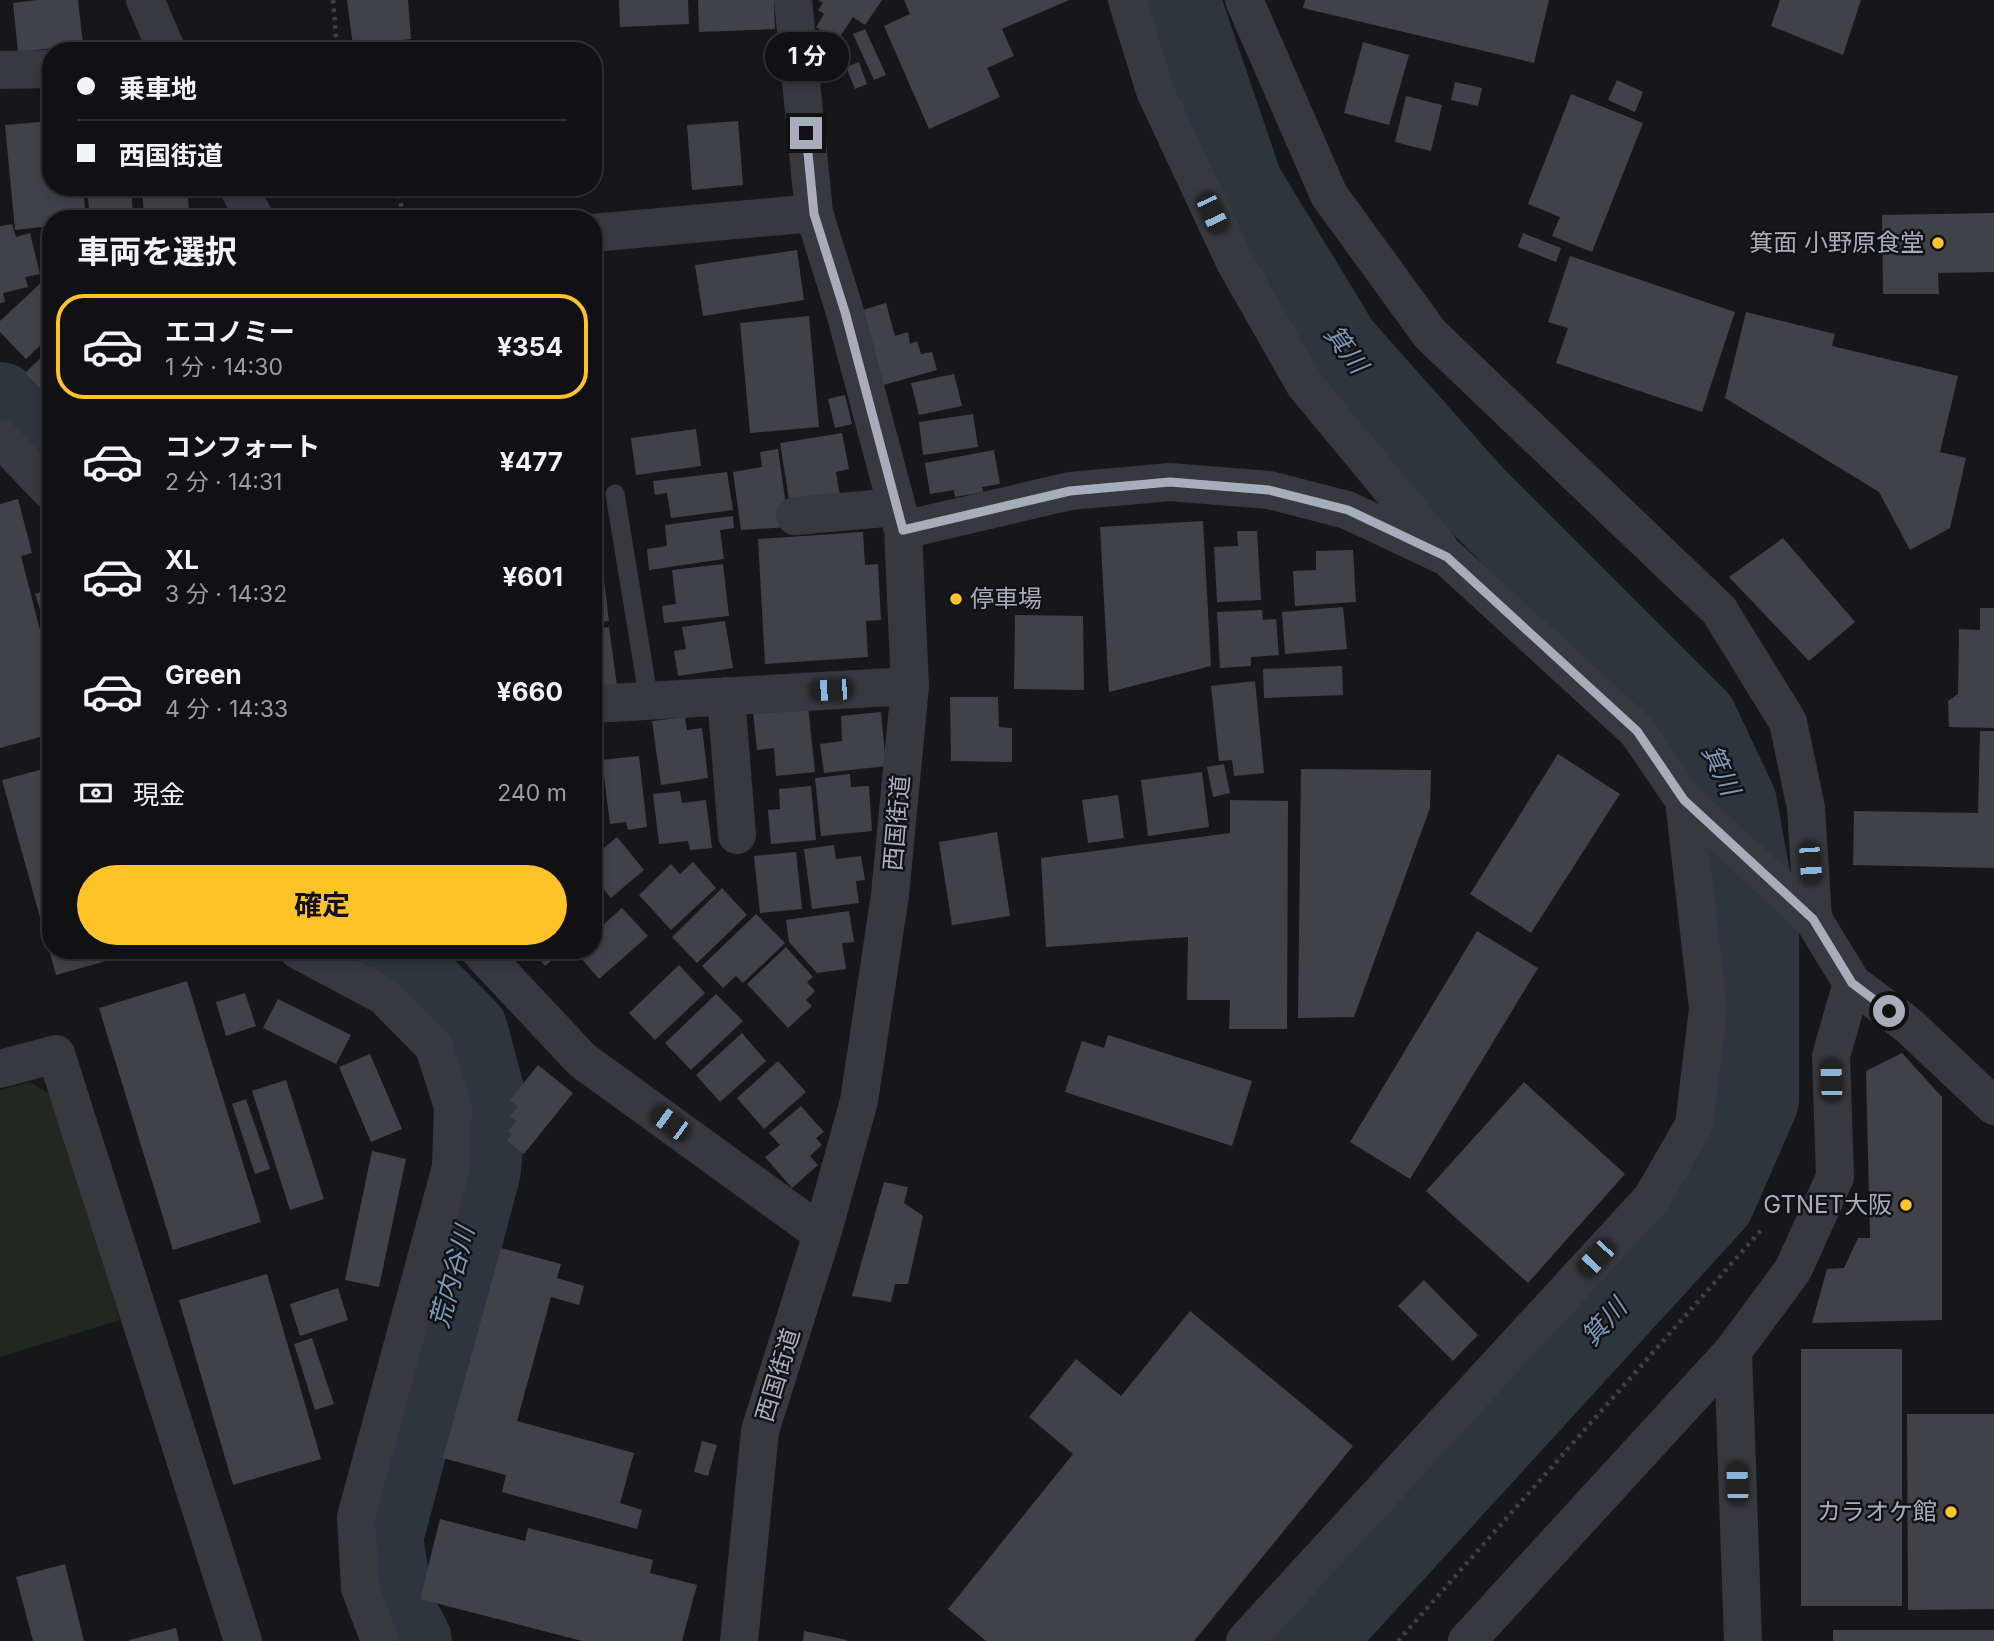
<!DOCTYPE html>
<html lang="ja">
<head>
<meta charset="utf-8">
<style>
  body { margin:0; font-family:Inter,"Noto Sans JP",sans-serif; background:#1a1a1d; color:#f1f3f6; height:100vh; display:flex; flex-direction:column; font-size:26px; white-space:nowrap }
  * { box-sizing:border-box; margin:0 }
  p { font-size:23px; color:#9c9da0 }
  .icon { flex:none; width:38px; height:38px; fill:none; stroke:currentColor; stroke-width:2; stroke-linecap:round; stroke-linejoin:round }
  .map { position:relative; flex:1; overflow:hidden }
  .panel { position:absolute; left:42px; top:210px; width:560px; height:749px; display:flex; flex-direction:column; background:#111114; border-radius:28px; box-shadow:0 4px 10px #0003,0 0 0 2px #303134 }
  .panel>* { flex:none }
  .top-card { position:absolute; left:42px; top:42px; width:560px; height:154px; border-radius:28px; box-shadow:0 4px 10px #0003,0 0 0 2px #303134; display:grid; align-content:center; height:154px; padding:0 35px; background:#111114 }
  .end { position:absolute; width:32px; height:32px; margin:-16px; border:9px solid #a8adbb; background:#111; box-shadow:0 0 0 4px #111 }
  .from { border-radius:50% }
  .bubble { position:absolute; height:49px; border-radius:24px; background:#111114; box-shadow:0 4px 10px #0003,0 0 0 2px #303134; font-size:23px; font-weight:700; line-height:49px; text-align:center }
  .car { position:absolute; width:21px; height:42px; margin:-21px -10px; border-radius:9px; box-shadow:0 0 5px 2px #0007; background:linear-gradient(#222 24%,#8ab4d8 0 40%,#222 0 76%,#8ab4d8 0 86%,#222 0) }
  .top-card b { display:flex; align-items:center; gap:24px; height:66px; font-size:26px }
  .top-card b+b { border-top:2px solid #303134 }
  .top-card i { width:18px; height:18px; background:#f1f3f6 }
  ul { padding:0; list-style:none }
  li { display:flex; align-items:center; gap:21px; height:105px; margin:0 14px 10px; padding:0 21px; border:4px solid transparent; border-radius:28px }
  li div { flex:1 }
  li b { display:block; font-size:26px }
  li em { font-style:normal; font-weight:700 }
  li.current { border-color:#ffc32a }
  li>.icon { width:63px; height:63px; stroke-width:1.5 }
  h2 { padding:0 35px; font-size:32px; line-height:84px }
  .pay { display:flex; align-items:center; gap:18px; height:77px; padding:0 35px; font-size:26px }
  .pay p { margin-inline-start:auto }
  .button { display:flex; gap:14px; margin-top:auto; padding:14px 35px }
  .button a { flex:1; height:80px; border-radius:42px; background:#ffc32a; color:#111; font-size:28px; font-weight:700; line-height:80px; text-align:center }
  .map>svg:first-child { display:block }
  .green { fill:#1f2821 }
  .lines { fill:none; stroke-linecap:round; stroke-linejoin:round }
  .river { stroke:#2c363f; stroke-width:82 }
  .building { fill:#414247 }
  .path { stroke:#3e4046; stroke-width:4.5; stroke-dasharray:3.5 5; stroke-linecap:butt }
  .service { stroke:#38393f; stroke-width:19 }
  .minor { stroke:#38393f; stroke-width:38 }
  .route { stroke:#a8adbb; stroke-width:9 }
  .poi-dot { fill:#ffc32a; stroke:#121215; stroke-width:2.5 }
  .labels { text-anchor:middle; stroke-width:5; stroke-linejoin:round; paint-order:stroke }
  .poi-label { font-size:24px; fill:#a8adbb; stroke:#121215; text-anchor:end }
  .street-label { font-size:24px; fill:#a8adbb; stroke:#121215 }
  .water-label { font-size:26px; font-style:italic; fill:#7c99b9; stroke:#121215 }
</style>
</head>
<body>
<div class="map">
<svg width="1994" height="1641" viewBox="0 0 1994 1641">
  <rect width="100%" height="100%" fill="#17171a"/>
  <path class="green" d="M 30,1082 L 53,1096 L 120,1320 L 0,1357 L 0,1090 Z"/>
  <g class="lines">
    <path class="river" d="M 1179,0 L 1242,185 L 1339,345 L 1472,495 L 1697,720 L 1736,803 L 1758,925 L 1758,1100 L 1714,1201 L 1312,1641
      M 0,403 L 51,448
      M 372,950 L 400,963 L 467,1031 L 486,1102 L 480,1170 L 382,1538 L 393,1608 L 411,1641"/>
  </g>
  <path class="building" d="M 37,0 L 78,0 L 83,45 L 18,52 L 13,3 Z
    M 347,0 L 408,0 L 411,39 L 353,46 Z
    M 619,0 L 688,0 L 689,24 L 620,27 Z
    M 698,0 L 774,0 L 775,29 L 699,32 Z
    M 818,0 L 882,0 L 865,25 L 853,17 L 837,41 L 816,27 L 824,14 L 818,10 L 823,3 Z
    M 904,0 L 1069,0 L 1002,29 L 1014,56 L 987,68 L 1000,97 L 929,129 L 884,26 L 910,14 Z
    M 1305,0 L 1549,0 L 1534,63 L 1303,8 Z
    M 1780,0 L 1861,0 L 1843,55 L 1771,26 Z
    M 865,29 L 886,75 L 874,80 L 853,34 Z
    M 1363,42 L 1409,55 L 1389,125 L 1344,113 Z
    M 859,62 L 867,84 L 855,89 L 846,67 Z
    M 1617,80 L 1643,92 L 1635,112 L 1608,100 Z
    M 1455,82 L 1482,88 L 1478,106 L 1451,100 Z
    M 1571,94 L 1643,123 L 1592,252 L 1552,236 L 1560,217 L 1528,204 Z
    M 1406,96 L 1442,105 L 1431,151 L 1395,142 Z
    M 51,121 L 51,187 L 83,187 L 86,219 L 51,219 L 51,226 L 15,230 L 5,125 Z
    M 738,121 L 743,185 L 692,190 L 687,125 Z
    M 87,187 L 131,187 L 133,215 L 90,219 Z
    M 142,187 L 187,187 L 189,211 L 144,214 Z
    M 1994,213 L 1994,272 L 1938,273 L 1939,294 L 1883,294 L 1882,215 Z
    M 12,224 L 16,237 L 30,233 L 40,274 L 25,277 L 28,287 L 3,293 L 5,302 L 0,303 L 0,226 Z
    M 1523,233 L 1561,248 L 1556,262 L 1518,247 Z
    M 797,250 L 804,300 L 703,316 L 695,265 Z
    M 1570,256 L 1735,312 L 1702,412 L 1556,363 L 1568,328 L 1548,322 Z
    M 44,280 L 51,287 L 51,335 L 26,359 L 0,332 L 0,321 Z
    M 886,303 L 895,336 L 908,332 L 910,344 L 917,341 L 921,354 L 932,352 L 937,370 L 880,386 L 859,311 Z
    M 1746,312 L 1835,334 L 1832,346 L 1958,376 L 1940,452 L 1966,458 L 1950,528 L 1910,550 L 1879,492 L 1725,398 Z
    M 809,316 L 819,427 L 750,433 L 740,323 Z
    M 51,348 L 51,392 L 47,395 L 25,373 Z
    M 954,374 L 962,406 L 919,415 L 911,383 Z
    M 845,395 L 852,424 L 835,428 L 828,399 Z
    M 973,414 L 978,447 L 923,455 L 919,422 Z
    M 696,429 L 701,466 L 636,475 L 631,438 Z
    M 842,433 L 849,469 L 836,472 L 840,497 L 789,499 L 780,443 Z
    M 778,449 L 789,527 L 741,530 L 733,472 L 762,467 L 760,452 Z
    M 994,450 L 1000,484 L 982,487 L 983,492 L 955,497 L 954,490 L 930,494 L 925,463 Z
    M 727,472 L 733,510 L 671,518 L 667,493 L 655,495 L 653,481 Z
    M 18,499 L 32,553 L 21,556 L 51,673 L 51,734 L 0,748 L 0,504 Z
    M 733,516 L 734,528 L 720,530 L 724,559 L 649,570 L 647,549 L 667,546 L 665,525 Z
    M 1203,521 L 1211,666 L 1109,692 L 1100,527 Z
    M 1237,531 L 1257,531 L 1261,600 L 1217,602 L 1214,547 L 1238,546 Z
    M 863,532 L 865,565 L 878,564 L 881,620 L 866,621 L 868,657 L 765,664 L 758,539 Z
    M 1783,538 L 1855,622 L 1809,661 L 1729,577 Z
    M 1353,550 L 1356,602 L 1295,606 L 1293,571 L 1316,570 L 1316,551 Z
    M 723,564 L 729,616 L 664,623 L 662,606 L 676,604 L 672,570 Z
    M 603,573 L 609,621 L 593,623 L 593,574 Z
    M 49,589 L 51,593 L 50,640 L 35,594 Z
    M 1343,607 L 1347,649 L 1285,654 L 1282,612 Z
    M 1980,608 L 1994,608 L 1994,728 L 1949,727 L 1948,701 L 1958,694 L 1959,629 L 1980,630 Z
    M 1262,610 L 1263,620 L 1276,619 L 1279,655 L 1251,657 L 1251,666 L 1220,668 L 1217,612 Z
    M 1015,615 L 1083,616 L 1084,690 L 1014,689 Z
    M 725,621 L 733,668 L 678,676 L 674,651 L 686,649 L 682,627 Z
    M 609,627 L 617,686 L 593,689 L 593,630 Z
    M 1342,666 L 1343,695 L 1264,698 L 1263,669 Z
    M 1255,681 L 1264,773 L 1234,776 L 1232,760 L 1219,761 L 1211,686 Z
    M 950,697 L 998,697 L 999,727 L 1012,728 L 1012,762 L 951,761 Z
    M 808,706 L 815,772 L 776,776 L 774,748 L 757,750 L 753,712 Z
    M 881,712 L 886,766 L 824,773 L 820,744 L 842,741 L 841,716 Z
    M 685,717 L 687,730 L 702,728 L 708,778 L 661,785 L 652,721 Z
    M 1980,731 L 1994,731 L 1994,868 L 1853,865 L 1854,811 L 1978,813 Z
    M 593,734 L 603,818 L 593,819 Z
    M 1558,754 L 1620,794 L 1531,933 L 1470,894 Z
    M 639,756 L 647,827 L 628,830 L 626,822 L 610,824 L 602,760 Z
    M 1224,764 L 1230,793 L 1213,797 L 1207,767 Z
    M 51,767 L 51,950 L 142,951 L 56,975 L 2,780 Z
    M 1301,769 L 1431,770 L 1430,808 L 1354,1017 L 1298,1018 Z
    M 1202,772 L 1209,827 L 1148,836 L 1141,780 Z
    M 850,774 L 851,787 L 869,786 L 872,831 L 821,836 L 815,778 Z
    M 811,786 L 816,840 L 771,844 L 768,810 L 780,809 L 779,789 Z
    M 680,791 L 682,803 L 706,800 L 712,848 L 690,850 L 688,841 L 659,844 L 653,794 Z
    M 1118,795 L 1124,838 L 1088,843 L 1082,800 Z
    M 1230,800 L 1288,801 L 1287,1029 L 1229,1029 L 1230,1000 L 1187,1000 L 1188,937 L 1046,947 L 1041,858 L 1230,833 Z
    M 997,832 L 1010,916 L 952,925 L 939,842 Z
    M 617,837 L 644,870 L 611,898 L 593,876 L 593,857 Z
    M 834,845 L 836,859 L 861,856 L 865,880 L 856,881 L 859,903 L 812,909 L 804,849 Z
    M 796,852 L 802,909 L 760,913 L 754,856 Z
    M 693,862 L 716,888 L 671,930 L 639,895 L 671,864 L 680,874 Z
    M 722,888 L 747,915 L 697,963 L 672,937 Z
    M 622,908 L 648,936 L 599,979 L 574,950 L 593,950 L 593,934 Z
    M 849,911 L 854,942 L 842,943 L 846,969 L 817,973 L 789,942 L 786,920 Z
    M 756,914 L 785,943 L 743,983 L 736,976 L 723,988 L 702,966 Z
    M 1477,931 L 1538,968 L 1410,1179 L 1350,1142 Z
    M 786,947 L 813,977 L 807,982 L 815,991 L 806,1000 L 812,1006 L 788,1028 L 747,984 Z
    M 533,950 L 565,950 L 545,966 Z
    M 679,965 L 705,993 L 655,1040 L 629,1013 Z
    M 187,981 L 261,1222 L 173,1250 L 99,1008 Z
    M 245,993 L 256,1026 L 226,1036 L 216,1002 Z
    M 716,994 L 743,1021 L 691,1070 L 665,1043 Z
    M 278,999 L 351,1035 L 336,1064 L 263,1028 Z
    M 742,1033 L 766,1061 L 720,1102 L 696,1075 Z
    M 1108,1035 L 1252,1081 L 1232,1146 L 1065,1092 L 1082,1041 L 1104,1048 Z
    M 1902,1053 L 1942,1097 L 1942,1320 L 1812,1323 L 1827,1269 L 1844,1268 L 1858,1238 L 1870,1238 L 1866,1071 Z
    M 370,1054 L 402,1129 L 371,1142 L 339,1067 Z
    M 778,1061 L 806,1092 L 764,1129 L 737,1098 Z
    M 538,1065 L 573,1093 L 524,1154 L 507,1141 L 512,1134 L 508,1131 L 516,1121 L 510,1116 L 518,1107 L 510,1100 Z
    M 286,1080 L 324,1199 L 290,1210 L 252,1091 Z
    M 1524,1082 L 1625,1174 L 1528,1283 L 1426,1191 Z
    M 246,1099 L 270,1169 L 255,1174 L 232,1104 Z
    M 801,1106 L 824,1132 L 816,1138 L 822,1145 L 810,1156 L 818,1165 L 792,1188 L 765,1157 L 780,1145 L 769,1133 Z
    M 372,1151 L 406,1159 L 379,1287 L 345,1280 Z
    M 884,1182 L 908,1187 L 904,1203 L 923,1216 L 908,1284 L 895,1284 L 891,1302 L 852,1296 Z
    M 501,1248 L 561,1264 L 557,1278 L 584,1286 L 579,1305 L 551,1297 L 517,1421 L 634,1453 L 620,1503 L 642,1510 L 637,1529 L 502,1492 L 506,1475 L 443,1458 Z
    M 267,1274 L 321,1459 L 233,1485 L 179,1300 Z
    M 1424,1280 L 1478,1335 L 1453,1361 L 1398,1306 Z
    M 338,1288 L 348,1320 L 300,1336 L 290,1304 Z
    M 1190,1311 L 1353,1446 L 1194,1641 L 986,1641 L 948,1609 L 1073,1454 L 1029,1417 L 1076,1359 L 1121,1396 Z
    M 312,1338 L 334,1404 L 315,1410 L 294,1344 Z
    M 1801,1349 L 1902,1349 L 1902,1606 L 1801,1606 Z
    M 1907,1414 L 1994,1414 L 1994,1609 L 1908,1610 Z
    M 702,1441 L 717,1445 L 708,1476 L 694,1472 Z
    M 440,1519 L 525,1541 L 528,1528 L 653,1560 L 650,1573 L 697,1585 L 682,1641 L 582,1641 L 420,1599 Z
    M 65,1564 L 84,1641 L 33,1641 L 16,1577 Z
    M 176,1628 L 179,1641 L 129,1641 L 129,1640 Z
    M 1833,1630 L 1994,1630 L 1994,1641 L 1833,1641 Z
    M 804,1631 L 847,1640 L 847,1641 L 803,1641 Z"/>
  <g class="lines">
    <path class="path" d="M 333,0 L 336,37 L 341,51
      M 395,187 L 406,219
      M 1398,1641 L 1762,1229"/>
    <path class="service" d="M 615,494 L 649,701"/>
    <path class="minor" d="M 145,0 L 167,51
      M 1127,0 L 1155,91 L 1235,262 L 1305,385 L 1439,547
      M 1244,0 L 1329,195 L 1430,334 L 1719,610 L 1788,722 L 1806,808 L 1813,919
      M 0,70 L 51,69
      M 238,187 L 255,219
      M 593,233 L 814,213
      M 0,438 L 51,491
      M 795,516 L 896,507
      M 903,530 L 1070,491 L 1170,482 L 1269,490 L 1347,510 L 1447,557 L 1637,731 L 1684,800 L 1813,919 L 1852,983 L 1908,1025 L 1994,1106
      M 726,696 L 737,835
      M 593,704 L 910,686
      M 298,950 L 384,996 L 434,1047 L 453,1107 L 451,1167 L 356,1517 L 360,1588 L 380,1641
      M 479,950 L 582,1060 L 822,1234
      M 0,1069 L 56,1054 L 243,1641
      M 1733,1351 L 1743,1641
      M 739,1641 L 760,1431 L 822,1234 L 859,1101 L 890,895 L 910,686 L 903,530 L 845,312 L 814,213 L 793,0
      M 1245,1641 L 1652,1198 L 1694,1125 L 1708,1009 L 1684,800
      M 1467,1641 L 1733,1351 L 1793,1270 L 1835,1177 L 1831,1056 L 1852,983"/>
  </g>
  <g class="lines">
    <path class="route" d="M 806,133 L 814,214 L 845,312 L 903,530 L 1070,491 L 1170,482 L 1269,490 L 1348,510 L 1447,557 L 1637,731 L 1684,800 L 1813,919 L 1852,983 L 1889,1011"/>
  </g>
  <g class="poi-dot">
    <circle cx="1938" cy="243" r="7"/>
    <circle cx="956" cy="599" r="7"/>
    <circle cx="1906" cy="1205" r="7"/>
    <circle cx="1951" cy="1512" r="7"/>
  </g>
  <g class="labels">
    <g class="poi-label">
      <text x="1924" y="251">箕面 小野原食堂</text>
      <text x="970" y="607" text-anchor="start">停車場</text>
      <text x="1892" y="1213">GTNET大阪</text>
      <text x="1937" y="1520">カラオケ館</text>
    </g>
    <g class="street-label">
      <text transform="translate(897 823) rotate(-85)" y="8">西国街道</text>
      <text transform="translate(778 1375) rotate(-73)" y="8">西国街道</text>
    </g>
    <g class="water-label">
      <text transform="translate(1346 349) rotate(53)" y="9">箕川</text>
      <text transform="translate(1721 770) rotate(65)" y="9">箕川</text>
      <text transform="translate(452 1277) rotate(-75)" y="9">荒内谷川</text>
      <text transform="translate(1604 1322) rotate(-48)" y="9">箕川</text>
    </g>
  </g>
</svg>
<i class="end from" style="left:1889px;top:1011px"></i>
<i class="end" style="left:806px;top:133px"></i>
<div class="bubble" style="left:765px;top:32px;width:84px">1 分</div>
<i class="car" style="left:1212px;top:213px;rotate:155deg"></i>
<i class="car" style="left:831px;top:690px;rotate:267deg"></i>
<i class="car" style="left:1810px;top:863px;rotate:176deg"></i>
<i class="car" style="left:1831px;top:1080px;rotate:358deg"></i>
<i class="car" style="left:670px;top:1123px;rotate:306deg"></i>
<i class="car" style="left:1596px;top:1258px;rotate:223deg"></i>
<i class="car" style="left:1737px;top:1483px;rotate:358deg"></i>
<div class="top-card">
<b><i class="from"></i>乗車地</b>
<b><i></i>西国街道</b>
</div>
<section class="panel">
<h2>車両を選択</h2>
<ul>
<li class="current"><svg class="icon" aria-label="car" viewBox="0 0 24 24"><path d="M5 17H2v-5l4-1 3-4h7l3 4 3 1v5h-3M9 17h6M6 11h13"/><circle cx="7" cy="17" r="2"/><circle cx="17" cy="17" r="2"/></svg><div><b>エコノミー</b><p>1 分 · 14:30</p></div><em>¥354</em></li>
<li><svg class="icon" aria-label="car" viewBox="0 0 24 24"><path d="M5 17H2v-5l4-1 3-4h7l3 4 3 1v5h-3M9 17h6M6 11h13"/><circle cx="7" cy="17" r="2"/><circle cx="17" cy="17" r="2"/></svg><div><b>コンフォート</b><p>2 分 · 14:31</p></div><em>¥477</em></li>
<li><svg class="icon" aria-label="car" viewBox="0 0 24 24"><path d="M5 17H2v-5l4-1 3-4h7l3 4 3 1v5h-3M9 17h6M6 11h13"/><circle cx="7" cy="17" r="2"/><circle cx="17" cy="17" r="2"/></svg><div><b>XL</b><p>3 分 · 14:32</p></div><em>¥601</em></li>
<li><svg class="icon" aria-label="car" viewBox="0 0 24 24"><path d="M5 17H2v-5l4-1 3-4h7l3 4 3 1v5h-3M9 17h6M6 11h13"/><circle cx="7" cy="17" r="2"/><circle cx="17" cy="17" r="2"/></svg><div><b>Green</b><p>4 分 · 14:33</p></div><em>¥660</em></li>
</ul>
<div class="pay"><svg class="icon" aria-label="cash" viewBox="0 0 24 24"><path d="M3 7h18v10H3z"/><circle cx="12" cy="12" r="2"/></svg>現金<p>240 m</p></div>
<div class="button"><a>確定</a></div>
</section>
</div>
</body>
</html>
